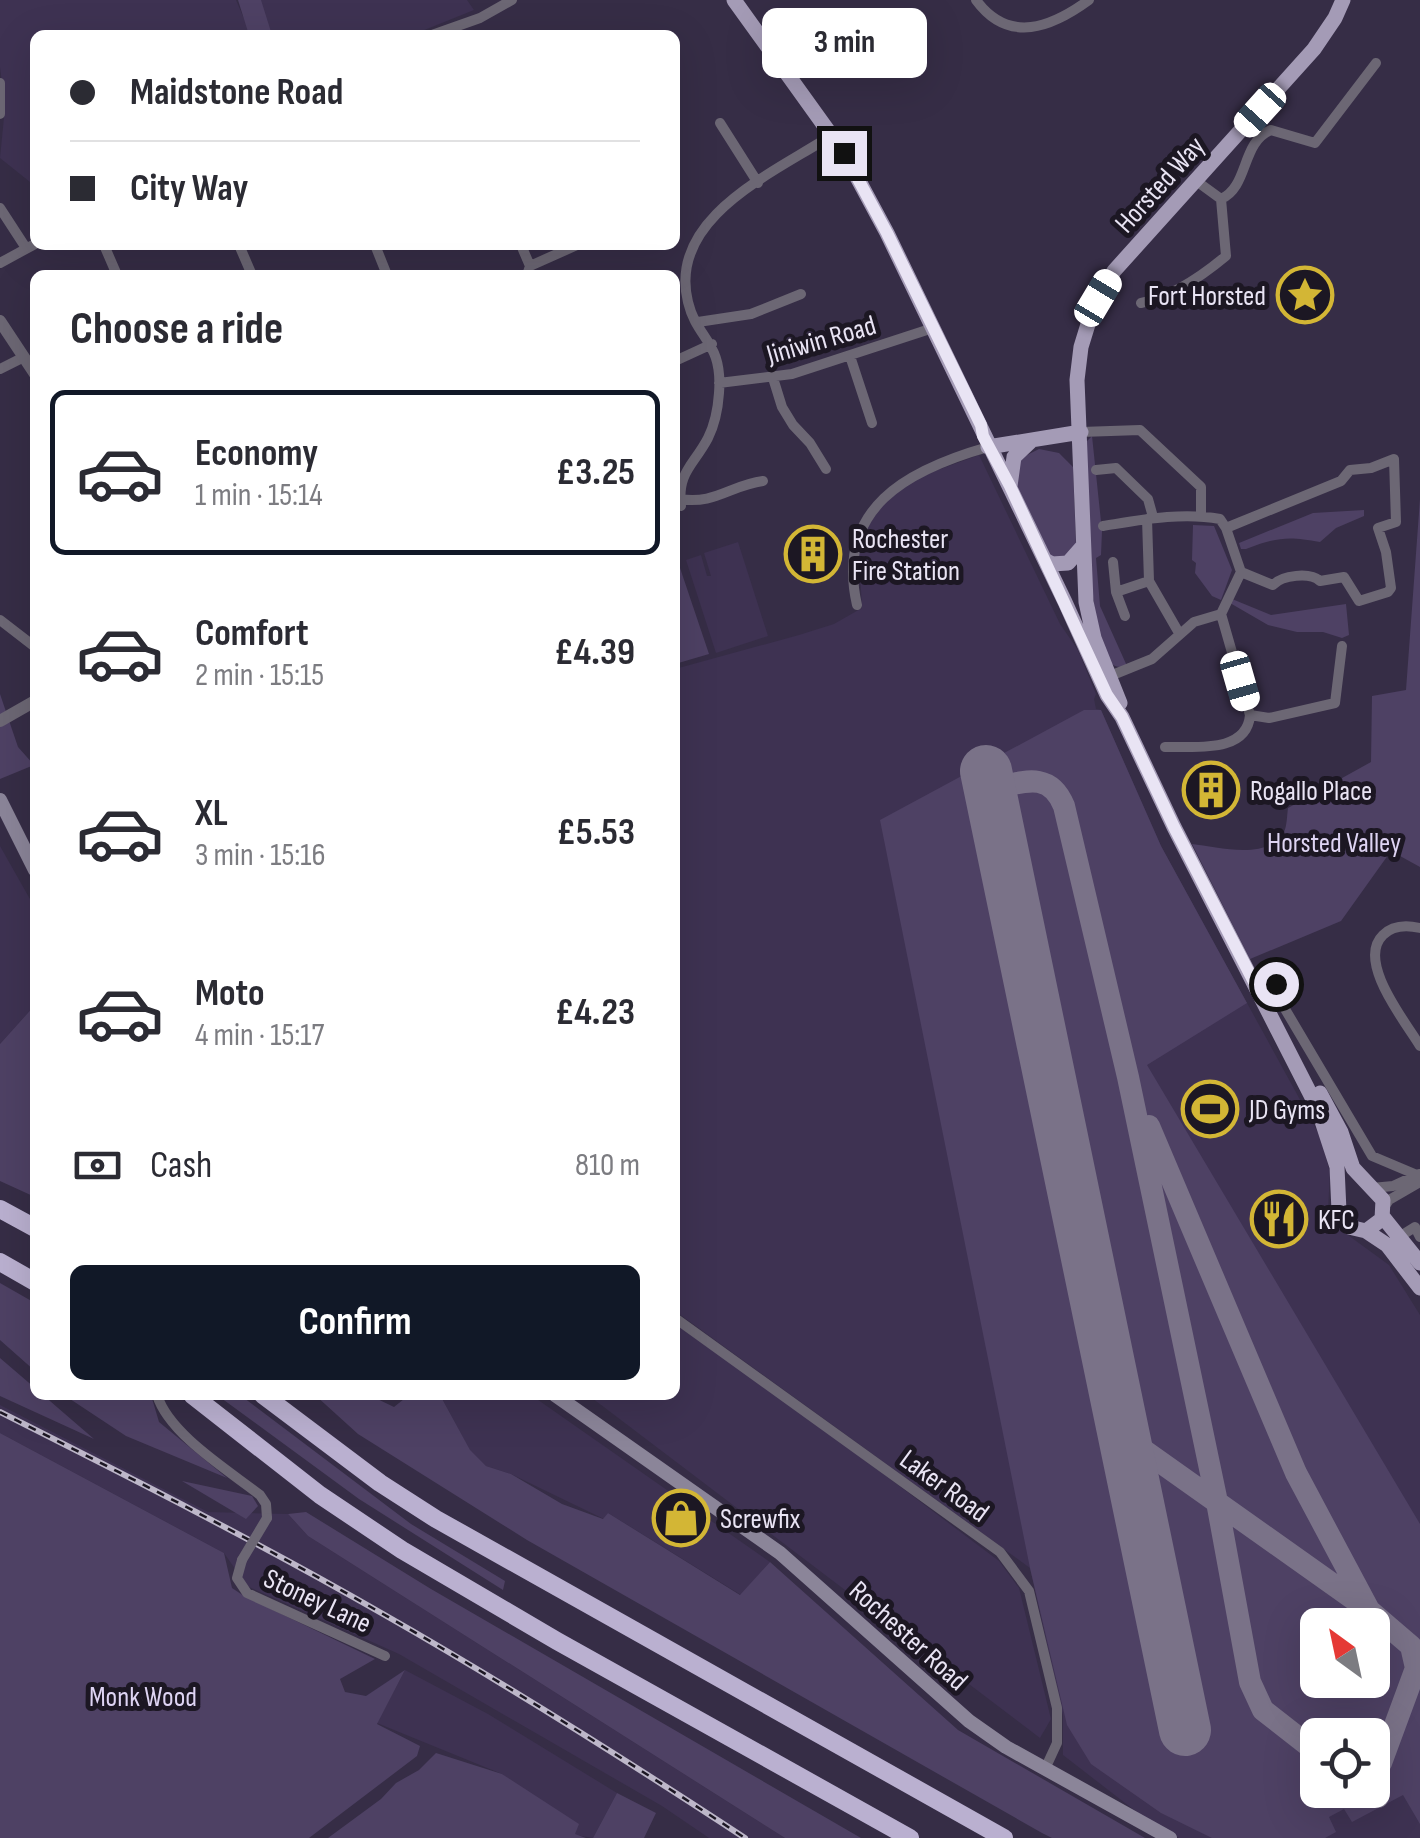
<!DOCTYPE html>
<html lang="en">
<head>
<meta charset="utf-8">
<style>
  body { margin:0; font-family:"Sofia Sans Condensed",sans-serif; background:#f7f7f7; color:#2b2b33; height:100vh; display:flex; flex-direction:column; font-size:38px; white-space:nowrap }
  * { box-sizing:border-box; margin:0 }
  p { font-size:32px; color:#7c7c81 }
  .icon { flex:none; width:55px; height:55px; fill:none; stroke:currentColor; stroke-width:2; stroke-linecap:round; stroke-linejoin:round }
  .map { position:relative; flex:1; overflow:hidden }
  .panel { position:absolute; left:30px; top:270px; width:650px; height:1130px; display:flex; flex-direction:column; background:#fff; border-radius:15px; box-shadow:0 10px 40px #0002 }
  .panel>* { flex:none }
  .hud { position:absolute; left:30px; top:30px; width:650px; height:220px; border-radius:15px; box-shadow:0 10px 40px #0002; display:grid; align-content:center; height:220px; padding:0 40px; background:#fff }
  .needle { width:65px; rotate:327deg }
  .buttons { position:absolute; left:1300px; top:1608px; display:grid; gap:20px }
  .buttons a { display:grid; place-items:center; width:90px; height:90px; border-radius:15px; background:#fff; box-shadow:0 10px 40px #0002; font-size:50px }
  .end { position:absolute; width:45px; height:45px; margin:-22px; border:12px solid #e9e4f4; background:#111; box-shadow:0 0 0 5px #111 }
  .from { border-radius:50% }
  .bubble { position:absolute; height:70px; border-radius:15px; background:#fff; box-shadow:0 10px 40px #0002; font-size:32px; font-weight:700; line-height:70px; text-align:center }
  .car { position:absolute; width:30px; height:60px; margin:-30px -15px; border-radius:12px; box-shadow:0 0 8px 2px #0007; background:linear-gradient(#fff 24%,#345 0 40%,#fff 0 76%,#345 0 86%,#fff 0) }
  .hud b { display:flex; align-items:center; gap:35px; height:95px; font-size:38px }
  .hud b+b { border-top:2px solid #e1e1e2 }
  .hud i { width:25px; height:25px; background:#2b2b33 }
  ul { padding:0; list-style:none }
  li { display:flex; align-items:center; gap:30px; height:165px; margin:0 20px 15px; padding:0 20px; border:5px solid transparent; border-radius:15px }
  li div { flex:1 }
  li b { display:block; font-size:38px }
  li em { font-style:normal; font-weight:700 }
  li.selected { border-color:#111827 }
  li>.icon { width:90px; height:90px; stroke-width:1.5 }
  h2 { padding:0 40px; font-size:45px; line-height:120px }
  .pay { display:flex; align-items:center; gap:25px; height:110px; padding:0 40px; font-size:38px }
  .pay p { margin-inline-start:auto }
  .button { display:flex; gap:20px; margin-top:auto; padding:20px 40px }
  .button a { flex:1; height:115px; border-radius:15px; background:#111827; color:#fff; font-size:40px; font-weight:700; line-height:115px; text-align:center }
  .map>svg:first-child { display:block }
  .built { fill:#3e3252; fill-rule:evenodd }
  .green { fill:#4e4164; fill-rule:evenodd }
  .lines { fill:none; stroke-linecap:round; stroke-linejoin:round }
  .taxiway { stroke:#7a7288; stroke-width:22 }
  .runway { stroke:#7a7288; stroke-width:52 }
  .minor { stroke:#6c6774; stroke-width:10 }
  .tertiary { stroke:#6c6774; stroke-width:12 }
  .secondary { stroke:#8b8599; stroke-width:14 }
  .primary { stroke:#a49bb6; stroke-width:15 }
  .motorway { stroke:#bab0d0; stroke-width:18 }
  .rail-casing { stroke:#bdb7c9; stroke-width:6 }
  .rail { stroke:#1c1723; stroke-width:2.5; stroke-dasharray:8; stroke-linecap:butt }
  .minor-bridge { stroke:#6c6774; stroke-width:10 }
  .route { stroke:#e9e4f4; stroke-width:12 }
  .labels { text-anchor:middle; stroke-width:10; stroke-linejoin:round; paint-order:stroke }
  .street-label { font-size:28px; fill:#e9e4f4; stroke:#1c1723 }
  .poi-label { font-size:28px; fill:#e9e4f4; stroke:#1c1723; text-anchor:start }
  .park-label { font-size:28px; fill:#ded4f3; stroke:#1c1723 }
</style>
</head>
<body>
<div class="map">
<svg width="1420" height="1838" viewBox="0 0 1420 1838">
  <rect width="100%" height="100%" fill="#362d46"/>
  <path class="built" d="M 0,0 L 236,0 L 251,35 L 35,35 L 35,186 L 0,158 L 5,107 L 0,67 Z
    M 245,0 L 467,0 L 474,10 L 412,35 L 260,35 Z
    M 979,455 L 1060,624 L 1078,650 L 1096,694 L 1094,699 L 1096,709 L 1101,710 L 1161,846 L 1321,1138 L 1330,1173 L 1328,1210 L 1341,1230 L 1389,1265 L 1420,1315 L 1420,1838 L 1179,1838 L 1138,1813 L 1063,1755 L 1063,1716 L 1030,1568 L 675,1311 L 675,669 L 799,635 L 834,624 L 862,608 L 859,554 L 865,531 L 881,506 L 894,493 L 921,476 ZM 1318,1625 L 1372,1625 L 1372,1680 L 1318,1680 ZM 1318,1735 L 1372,1735 L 1372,1790 L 1318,1790 Z
    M 738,542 L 768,636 L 716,653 L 686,560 L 701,555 L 707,576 L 711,576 L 704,553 Z
    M 0,846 L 35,908 L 35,1005 L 0,1044 Z
    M 675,1317 L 999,1561 L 1019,1588 L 1051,1719 L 1040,1738 L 588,1395 L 675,1395 Z
    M 440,1395 L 531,1395 L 770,1562 L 741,1595 L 608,1513 L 604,1519 L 511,1474 L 486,1466 L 470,1451 Z
    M 0,1405 L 208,1512 L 288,1514 L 308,1536 L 785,1838 L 709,1838 L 662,1806 L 399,1654 L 247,1586 L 224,1553 L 0,1433 Z
    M 405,1670 L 488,1714 L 617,1793 L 593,1838 L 575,1835 L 502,1774 L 377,1723 Z"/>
  <path class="green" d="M 238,0 L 261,0 L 272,35 L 249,35 Z
    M 1092,436 L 1102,531 L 1101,555 L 1096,558 L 1100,606 L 1127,666 C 1121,667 1117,668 1112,664 C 1087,644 1087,480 1085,443 Z
    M 1039,449 L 1059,453 L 1073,467 L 1076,545 L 1072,555 L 1051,558 L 1014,481 L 1021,458 Z
    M 1420,499 L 1420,867 L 1391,851 L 1341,921 L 1250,959 L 1192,844 C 1218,847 1268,861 1284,832 C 1287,826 1287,815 1288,808 L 1371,762 L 1372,696 L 1406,690 Z
    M 1364,510 L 1364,516 L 1336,528 L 1320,542 C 1288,536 1278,537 1246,549 L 1241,549 L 1239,543 L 1313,513 Z
    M 1193,525 L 1214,526 L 1232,570 L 1221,600 L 1212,596 L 1195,573 L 1196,563 L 1192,560 Z
    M 678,562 L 709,654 L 675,664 L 675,563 Z
    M 1232,599 L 1271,615 L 1346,604 L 1349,635 L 1342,638 L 1323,632 L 1297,632 L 1268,625 L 1230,603 Z
    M 0,694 L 18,747 L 34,765 L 0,779 Z
    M 1084,710 L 1101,710 L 1161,846 L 1247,1003 L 1147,1065 L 1420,1524 L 1420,1824 L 1403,1795 L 1352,1822 L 1344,1809 L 1329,1817 L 1336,1832 L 1325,1838 L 1212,1838 L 1161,1813 L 1091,1764 L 1067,1725 L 1030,1568 L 880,820 ZM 1318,1625 L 1372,1625 L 1372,1680 L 1318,1680 ZM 1318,1735 L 1372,1735 L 1372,1790 L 1318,1790 Z
    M 35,1005 L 35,1197 L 0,1181 L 0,1044 Z
    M 0,1283 L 35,1303 L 35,1371 L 0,1340 Z
    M 0,1358 L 35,1388 L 35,1395 L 43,1395 L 94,1439 L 0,1396 Z
    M 64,1395 L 151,1395 L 159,1422 L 227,1478 L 126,1436 Z
    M 217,1395 L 240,1395 L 411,1524 L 505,1581 L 503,1590 L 359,1499 Z
    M 315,1395 L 369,1395 L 394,1407 L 409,1395 L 440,1395 L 470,1450 L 486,1466 L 511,1474 L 562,1504 L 603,1519 L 608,1513 L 740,1595 L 770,1562 L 958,1730 L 1145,1838 L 1052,1838 L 1042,1833 L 527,1540 L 358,1434 Z
    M 0,1433 L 224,1553 L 232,1588 L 244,1596 L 375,1659 L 340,1679 L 345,1692 L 366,1696 L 405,1670 L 377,1724 L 420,1746 L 417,1756 L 309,1838 L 0,1838 Z
    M 182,1481 L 252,1496 L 258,1506 L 246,1519 Z
    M 306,1512 L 431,1589 L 861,1838 L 785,1838 L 308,1536 L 288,1514 Z
    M 436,1753 L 502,1774 L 579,1824 L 575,1834 L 586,1838 L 328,1838 L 381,1799 L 396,1783 L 419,1770 Z
    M 617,1793 L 656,1813 L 644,1838 L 593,1838 Z"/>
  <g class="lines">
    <path class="taxiway" d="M 990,789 C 1021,783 1049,769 1064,806 L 1128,1077 L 1217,1502 L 1250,1682 L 1263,1710 L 1318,1753
      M 1149,1126 L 1296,1473 L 1369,1610
      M 1125,1437 L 1369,1610 L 1411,1646 L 1416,1668 L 1381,1763
      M 1368,1790 L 1378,1797"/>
    <path class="runway" d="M 986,771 L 1185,1730"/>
    <path class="minor" d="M 976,0 C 1009,45 1052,27 1089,0
      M 432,35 L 480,18 L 512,0
      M 0,83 L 0,114
      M 720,123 L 758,183
      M 1221,199 C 1249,187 1241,142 1271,130 L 1315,143 L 1376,63
      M 0,208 L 26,248
      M 104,245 L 117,275
      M 239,245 L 252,275
      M 375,245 L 387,275
      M 521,245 L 530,266 L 527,275
      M 0,263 L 35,244
      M 530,266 L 577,245
      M 1141,303 C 1172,297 1202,276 1226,256 L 1221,199 L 1195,180
      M 698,322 L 751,314 L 801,294
      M 850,356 L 872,423
      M 675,361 L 712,344
      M 0,369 L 24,357
      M 773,378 L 782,407 L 793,425 L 810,443 L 826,469
      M 719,383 L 792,374 L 933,328
      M 1081,432 L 1140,430 L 1201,487 L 1201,517
      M 1096,470 L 1116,468 L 1148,499 L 1153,517
      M 680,499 C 714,505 731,485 763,481
      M 681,506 C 677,472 694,465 708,438 C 715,424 718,408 719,393 C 723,341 697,340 688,302 C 667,217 776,172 832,135
      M 1147,519 L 1149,581 L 1179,633
      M 1103,526 C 1141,520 1181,512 1220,519 L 1226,528 L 1341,481 L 1350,470 L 1371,468 L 1394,459 L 1396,522 L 1378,528 L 1386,552 L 1391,588 L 1388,592 L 1359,601 L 1344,577 L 1320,581 C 1310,572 1282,575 1273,585 L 1241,572 L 1226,528
      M 1113,562 L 1116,592 L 1125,616
      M 1116,592 L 1149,581
      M 857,605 C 835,508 907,470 988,447
      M 0,620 L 35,647
      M 1110,676 L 1152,659 L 1194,622 L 1221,614 L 1241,572
      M 1250,715 L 1269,718 L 1335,703 L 1342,646
      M 1165,747 C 1194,746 1247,754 1250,715 L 1221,614
      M 1420,928 C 1407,925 1393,925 1383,935 C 1356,961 1405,1021 1420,1046
      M 1255,984 L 1270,981 L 1279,989 L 1285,1009 L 1372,1156 L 1417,1175
      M 1372,1188 L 1393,1186 L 1419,1174
      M 1384,1207 L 1389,1200 L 1420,1182
      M 1399,1237 L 1415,1227 L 1420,1237
      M 675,1318 L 1000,1552 L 1029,1591 L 1057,1708 L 1057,1743 L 1045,1769
      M 157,1395 C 169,1434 228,1470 260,1495 L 266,1504 L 267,1518
      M 390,1395 L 406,1395
      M 242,1560 L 237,1578 L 247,1593 L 385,1656"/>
    <path class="tertiary" d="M 0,321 L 35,374
      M 0,721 L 35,701"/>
    <path class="secondary" d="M 0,800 L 35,870
      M 555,1395 L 780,1553 L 969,1721 L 1006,1747 L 1170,1838"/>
    <path class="primary" d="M 734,0 L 844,153 L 887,233 L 1065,602 L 1107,695 L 1122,717 L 1174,827 L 1318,1109 L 1337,1167 L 1339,1211 L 1342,1221 L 1349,1227 L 1366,1231 L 1387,1245 L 1420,1288
      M 988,447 L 1081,432
      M 1010,486 L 1014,457 L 1032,440
      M 1045,560 L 1052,564 L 1068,563 L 1083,546
      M 1120,703 L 1094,638 L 1086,602 L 1077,380 L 1081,347 L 1093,308 L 1114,271 L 1314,49 L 1335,18 L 1343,0
      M 1320,1093 L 1341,1132 L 1353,1168 L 1383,1200 L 1382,1219 L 1366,1231
      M 1383,1217 L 1420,1263"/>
    <path class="motorway" d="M 0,1209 L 35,1228
      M 0,1262 L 35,1282
      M 192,1395 L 320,1495 L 402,1550 L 557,1641 L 910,1838
      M 263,1395 L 380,1483 L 436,1519 L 1004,1838"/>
    <g class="rail-casing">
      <path id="rail" d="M 0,1412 C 129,1477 258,1542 383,1614 C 506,1684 626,1760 745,1838"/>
    </g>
    <use href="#rail" class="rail"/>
    <path class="minor-bridge" d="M 242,1560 L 267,1518"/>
  </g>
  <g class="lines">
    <path class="route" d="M 844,153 L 887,233 L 981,425 L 983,436 L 1010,486 L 1107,695 L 1122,717 L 1174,827 L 1255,984 L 1264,980 L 1276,984"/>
  </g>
  <defs>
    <g id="sight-ring" transform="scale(2.875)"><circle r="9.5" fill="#1c1723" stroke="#d3b635" stroke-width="1.5"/><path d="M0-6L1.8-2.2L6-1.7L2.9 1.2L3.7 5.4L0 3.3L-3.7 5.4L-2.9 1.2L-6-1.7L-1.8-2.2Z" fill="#d3b635"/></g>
    <g id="building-ring" transform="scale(2.875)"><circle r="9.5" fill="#1c1723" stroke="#d3b635" stroke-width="1.5"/><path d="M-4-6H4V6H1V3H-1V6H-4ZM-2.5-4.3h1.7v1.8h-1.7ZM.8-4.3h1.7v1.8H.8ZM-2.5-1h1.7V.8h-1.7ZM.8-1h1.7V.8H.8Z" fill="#d3b635"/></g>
    <g id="stadium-ring" transform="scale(2.875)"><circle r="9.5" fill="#1c1723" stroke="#d3b635" stroke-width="1.5"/><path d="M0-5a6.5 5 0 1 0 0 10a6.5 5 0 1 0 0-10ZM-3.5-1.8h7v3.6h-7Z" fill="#d3b635"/></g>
    <g id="restaurant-ring" transform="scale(2.875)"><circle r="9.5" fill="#1c1723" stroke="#d3b635" stroke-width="1.5"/><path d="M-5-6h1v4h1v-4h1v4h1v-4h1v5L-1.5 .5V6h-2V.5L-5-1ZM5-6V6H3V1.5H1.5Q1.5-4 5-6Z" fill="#d3b635"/></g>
    <g id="shop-ring" transform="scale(2.875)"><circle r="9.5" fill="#1c1723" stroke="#d3b635" stroke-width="1.5"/><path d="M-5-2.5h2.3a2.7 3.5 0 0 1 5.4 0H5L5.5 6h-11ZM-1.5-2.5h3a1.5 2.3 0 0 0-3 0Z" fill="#d3b635"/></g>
  </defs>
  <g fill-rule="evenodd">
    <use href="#sight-ring" x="1305" y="295"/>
    <use href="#building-ring" x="813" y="554"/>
    <use href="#building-ring" x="1211" y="790"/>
    <use href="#stadium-ring" x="1210" y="1109"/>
    <use href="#restaurant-ring" x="1279" y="1219"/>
    <use href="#shop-ring" x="681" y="1518"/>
  </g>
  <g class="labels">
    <g class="street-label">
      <text transform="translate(1159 184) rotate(-48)" y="10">Horsted Way</text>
      <text transform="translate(821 339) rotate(-16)" y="10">Jiniwin Road</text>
      <text transform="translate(945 1485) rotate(36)" y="10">Laker Road</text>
      <text transform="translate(318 1600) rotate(25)" y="10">Stoney Lane</text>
      <text transform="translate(909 1635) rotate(42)" y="10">Rochester Road</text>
    </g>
    <g class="poi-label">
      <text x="1266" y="305" text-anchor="end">Fort Horsted</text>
      <text x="852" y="548">Rochester<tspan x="852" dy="32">Fire Station</tspan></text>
      <text x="1250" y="800">Rogallo Place</text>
      <text x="1249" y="1119">JD Gyms</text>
      <text x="1318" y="1229">KFC</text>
      <text x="720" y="1528">Screwfix</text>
    </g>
    <g class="park-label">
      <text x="1334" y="852">Horsted Valley</text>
      <text x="143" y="1706">Monk Wood</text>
    </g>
  </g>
</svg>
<div class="buttons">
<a><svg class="needle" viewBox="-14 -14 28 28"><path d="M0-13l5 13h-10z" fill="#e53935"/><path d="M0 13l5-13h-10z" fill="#7c7c81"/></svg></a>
<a><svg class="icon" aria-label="locate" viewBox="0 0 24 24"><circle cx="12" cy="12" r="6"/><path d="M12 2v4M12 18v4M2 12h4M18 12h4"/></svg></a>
</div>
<i class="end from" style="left:1276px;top:984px"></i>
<i class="end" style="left:844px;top:153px"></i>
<div class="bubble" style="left:762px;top:8px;width:165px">3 min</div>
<i class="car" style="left:1260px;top:110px;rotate:222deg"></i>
<i class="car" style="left:1098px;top:298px;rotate:31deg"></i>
<i class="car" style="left:1240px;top:681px;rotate:164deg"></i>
<div class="hud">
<b><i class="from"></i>Maidstone Road</b>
<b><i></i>City Way</b>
</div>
<section class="panel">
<h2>Choose a ride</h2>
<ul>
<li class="selected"><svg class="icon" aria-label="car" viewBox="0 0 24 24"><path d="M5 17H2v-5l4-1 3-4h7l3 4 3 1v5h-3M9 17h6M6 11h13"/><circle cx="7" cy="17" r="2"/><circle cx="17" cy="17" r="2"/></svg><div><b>Economy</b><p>1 min · 15:14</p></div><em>£3.25</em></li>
<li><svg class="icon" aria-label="car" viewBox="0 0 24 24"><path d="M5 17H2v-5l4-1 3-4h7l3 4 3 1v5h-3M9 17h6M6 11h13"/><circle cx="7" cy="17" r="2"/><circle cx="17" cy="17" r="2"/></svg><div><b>Comfort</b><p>2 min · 15:15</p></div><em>£4.39</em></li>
<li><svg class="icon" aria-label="car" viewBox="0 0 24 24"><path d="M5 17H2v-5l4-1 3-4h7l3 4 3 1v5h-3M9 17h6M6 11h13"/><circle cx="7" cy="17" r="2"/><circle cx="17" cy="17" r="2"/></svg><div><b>XL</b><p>3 min · 15:16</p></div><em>£5.53</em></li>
<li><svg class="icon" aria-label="car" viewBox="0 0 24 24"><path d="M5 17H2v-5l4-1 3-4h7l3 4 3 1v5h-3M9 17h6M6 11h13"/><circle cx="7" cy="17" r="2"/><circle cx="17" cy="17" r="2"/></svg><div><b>Moto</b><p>4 min · 15:17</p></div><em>£4.23</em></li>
</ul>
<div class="pay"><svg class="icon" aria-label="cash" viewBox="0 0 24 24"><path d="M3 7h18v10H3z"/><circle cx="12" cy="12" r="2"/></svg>Cash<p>810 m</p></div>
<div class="button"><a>Confirm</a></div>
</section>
</div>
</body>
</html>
